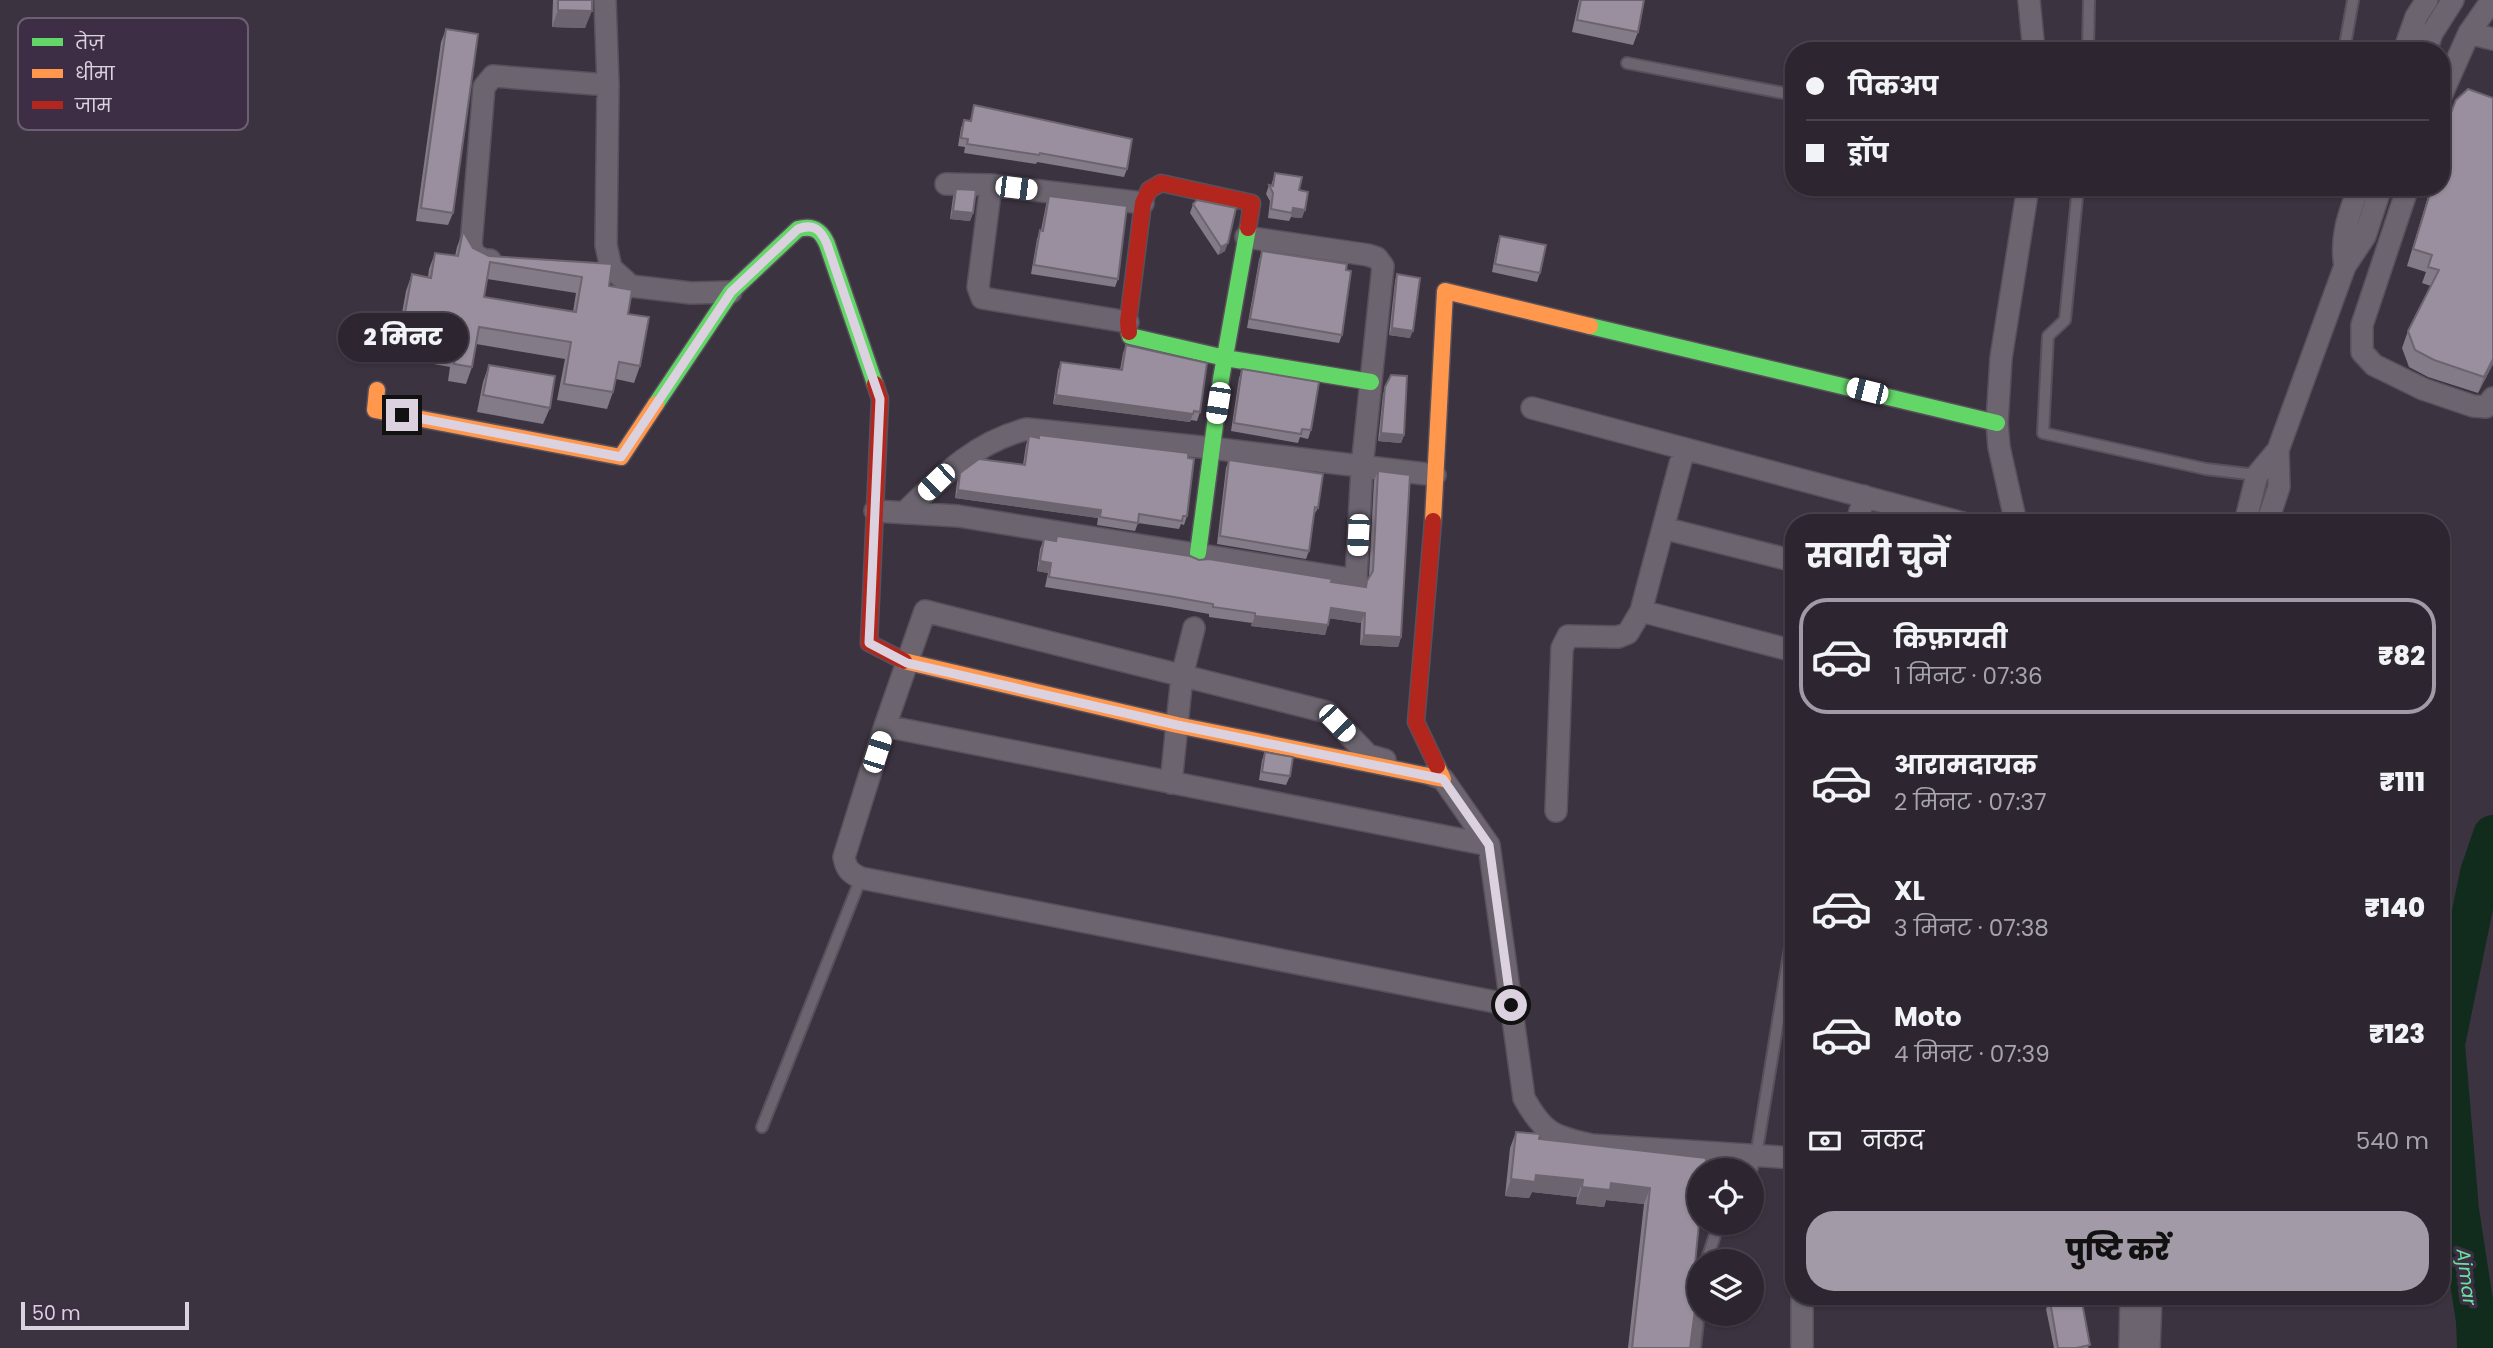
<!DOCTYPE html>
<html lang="hi">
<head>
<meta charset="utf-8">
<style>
  body { margin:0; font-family:Poppins,"Noto Sans Devanagari",sans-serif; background:#39323c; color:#f1f3f6; height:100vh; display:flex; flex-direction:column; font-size:26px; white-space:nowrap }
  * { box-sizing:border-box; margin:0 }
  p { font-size:23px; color:#a7a5ab }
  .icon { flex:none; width:38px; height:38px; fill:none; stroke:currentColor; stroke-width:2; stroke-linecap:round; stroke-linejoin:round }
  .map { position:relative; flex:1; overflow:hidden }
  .details { position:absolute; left:1785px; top:514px; width:665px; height:791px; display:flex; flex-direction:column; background:#2d2630; border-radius:28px; box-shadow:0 2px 5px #0004,0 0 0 2px #48434c }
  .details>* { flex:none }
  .hud { position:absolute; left:1785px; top:42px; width:665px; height:154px; border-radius:28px; box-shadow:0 2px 5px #0004,0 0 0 2px #48434c; display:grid; align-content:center; height:154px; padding:0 21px; background:#2d2630 }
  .fabs { position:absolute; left:1687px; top:1158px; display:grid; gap:14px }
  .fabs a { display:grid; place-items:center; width:77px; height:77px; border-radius:50%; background:#2d2630; box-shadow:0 2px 5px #0004,0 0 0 2px #48434c; font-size:35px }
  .scale { position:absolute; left:21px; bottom:18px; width:168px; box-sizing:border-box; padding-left:7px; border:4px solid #dbd1df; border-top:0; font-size:19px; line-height:24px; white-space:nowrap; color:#dbd1df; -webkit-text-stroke:5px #3e2e45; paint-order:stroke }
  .end { position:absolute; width:32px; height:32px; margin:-16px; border:9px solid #dbd1df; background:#111; box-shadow:0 0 0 4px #111 }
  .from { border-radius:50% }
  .bubble { position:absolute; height:49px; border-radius:24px; background:#2d2630; box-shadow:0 2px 5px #0004,0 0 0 2px #48434c; font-size:23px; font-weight:800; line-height:49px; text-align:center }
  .car { position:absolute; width:21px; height:42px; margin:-21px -10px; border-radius:9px; box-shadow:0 0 5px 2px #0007; background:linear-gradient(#fff 24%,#345 0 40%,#fff 0 76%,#345 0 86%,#fff 0) }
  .hud b { display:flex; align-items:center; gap:24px; height:66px; font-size:26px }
  .hud b+b { border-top:2px solid #48434c }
  .hud i { width:18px; height:18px; background:#f1f3f6 }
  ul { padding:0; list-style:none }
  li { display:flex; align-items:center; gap:21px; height:116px; margin:0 14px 10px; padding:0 7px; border:4px solid transparent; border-radius:28px }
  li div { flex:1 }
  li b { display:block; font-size:26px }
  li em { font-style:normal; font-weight:800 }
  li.on { border-color:#a39aa7 }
  li>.icon { width:63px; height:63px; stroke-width:1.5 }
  h2 { padding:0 21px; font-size:32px; line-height:84px }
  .pay { display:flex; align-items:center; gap:18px; height:77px; padding:0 21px; font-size:26px }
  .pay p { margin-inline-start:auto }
  .button { display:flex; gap:14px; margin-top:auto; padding:14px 21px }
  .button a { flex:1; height:80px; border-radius:28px; background:#a39aa7; color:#111; font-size:28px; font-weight:800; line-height:80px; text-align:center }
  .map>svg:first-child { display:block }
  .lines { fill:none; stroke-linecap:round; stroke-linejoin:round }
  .river { stroke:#112c1d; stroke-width:40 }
  .lane-casing { stroke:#58505b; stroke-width:14 }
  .street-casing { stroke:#58505b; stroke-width:24 }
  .fast-casing { stroke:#58505b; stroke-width:19 }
  .slow-casing { stroke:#58505b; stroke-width:19 }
  .jam-casing { stroke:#58505b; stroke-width:19 }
  .lane { stroke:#6c6570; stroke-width:10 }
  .street { stroke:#6c6570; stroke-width:21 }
  .fast { stroke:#63d668; stroke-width:16 }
  .slow { stroke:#ff974d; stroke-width:16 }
  .jam { stroke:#b3261e; stroke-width:16 }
  .wall { fill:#847b88; fill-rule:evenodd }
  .shaded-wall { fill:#6c646f }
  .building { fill:#9a8f9e; stroke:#6c646f; stroke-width:2; fill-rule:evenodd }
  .route { stroke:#dbd1df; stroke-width:9 }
  .labels { text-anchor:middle; stroke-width:7; stroke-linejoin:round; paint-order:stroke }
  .water-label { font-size:19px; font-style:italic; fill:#69e49a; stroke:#3e2e45 }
  .key { fill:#3e2e45; stroke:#6d5f73; stroke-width:2 }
  .key-label { font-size:19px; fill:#dbd1df }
</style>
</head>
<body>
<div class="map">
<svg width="2493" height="1348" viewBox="0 0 2493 1348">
  <rect width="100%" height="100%" fill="#3c3340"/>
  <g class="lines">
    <path class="river" d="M 2477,1348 L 2476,1321 L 2459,1210 L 2445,1044 L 2480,873 L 2493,835"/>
    <g class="lane-casing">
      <path id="lane" d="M 2088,51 L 2089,0
        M 2344,51 L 2353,0
        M 1627,63 L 1794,95
        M 2078,187 L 2065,320 L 2048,336 L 2043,433 L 2206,469 L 2257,475
        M 2340,187 L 2354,200
        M 762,1127 L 861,878
        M 1751,1171 L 1756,1156 L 1794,923
        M 1706,1262 L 1719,1223
        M 1695,1348 L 1699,1313"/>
    </g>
    <g class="street-casing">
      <path id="street" d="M 605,0 L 608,85 L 606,245 L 611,268 L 631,286 L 691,293 L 731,292
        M 2029,0 L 2034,51
        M 2469,33 L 2493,39
        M 2404,51 L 2416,17 L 2427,0
        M 2426,51 L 2432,33 L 2453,0
        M 2441,96 L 2469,33 L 2492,0
        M 946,184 L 991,185 L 1143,203
        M 991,185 L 978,287 L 982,298 L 1128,322
        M 2408,187 L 2362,325 L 2362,352 L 2374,365 L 2423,389 L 2473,406 L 2486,407 L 2493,398
        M 490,260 L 484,260 L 474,254 L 471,245 L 484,87 L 493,76 L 608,85
        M 2345,266 C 2340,237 2349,214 2359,187
        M 1532,408 L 1963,523
        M 875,511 L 958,516 L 1356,580 L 1362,467 L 1383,266 L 1377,258 L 1368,255 L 1246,237
        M 904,513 C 941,477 975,442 1027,429 L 1211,448 L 1435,475
        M 1857,523 L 1864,496
        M 2016,523 L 1999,447 L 1997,423 L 2001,358 L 2028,187
        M 2245,523 L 2257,475 L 2278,450 L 2345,266 L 2365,236 L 2381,187
        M 2267,523 L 2279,487 L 2278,450
        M 1663,528 L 1794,561
        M 1641,611 L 1684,449
        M 885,726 L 1489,845 L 1524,1098 C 1543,1133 1554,1137 1592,1145 L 1794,1158
        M 1385,760 L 1368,755 L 1327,712 L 925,611 L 885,726 L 844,857 C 846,869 850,873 861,878 L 1511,1005
        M 1432,775 L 1443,779 L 1489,845
        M 1171,783 L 1182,676 L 1194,628
        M 1556,811 L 1562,648 L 1568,636 L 1618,637 L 1628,633 L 1641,611 L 1794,651
        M 1802,1297 L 1802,1348
        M 2130,1348 L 2131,1297
        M 2149,1348 L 2151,1297"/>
    </g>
    <g class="fast-casing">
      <path id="fast" d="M 1590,326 L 1997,423
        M 1129,332 L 1130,336 L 1225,358 L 1371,382
        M 656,404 L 731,292 L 798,229 C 813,225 821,230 827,244 L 875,384
        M 1198,553 L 1221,379 L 1248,228"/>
    </g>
    <g class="slow-casing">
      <path id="slow" d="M 377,390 L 375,410 L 621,457 L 656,404
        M 1433,521 L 1445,291 L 1590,326
        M 904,661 L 1177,725 L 1443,779 L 1437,766"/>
    </g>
    <g class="jam-casing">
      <path id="jam" d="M 1129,332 L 1128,322 L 1143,203 L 1149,190 L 1161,183 L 1252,203 L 1248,228
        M 875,384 L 880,399 L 869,643 L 904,661
        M 1433,521 L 1416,722 L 1437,766"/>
    </g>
    <use href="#lane" class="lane"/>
    <use href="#street" class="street"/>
    <use href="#fast" class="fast"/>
    <use href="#slow" class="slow"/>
    <use href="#jam" class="jam"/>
  </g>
  <path class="wall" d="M 553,0 L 592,0 L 585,28 L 552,27 Z
    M 1579,0 L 1644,0 L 1638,32 L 1633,45 L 1572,32 Z
    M 446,29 L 453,213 L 448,225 L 416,221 L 441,42 Z
    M 2493,98 L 2493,364 L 2478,393 L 2428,377 L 2409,367 L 2402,348 L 2408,331 L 2431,286 L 2422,283 L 2426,272 L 2407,266 L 2431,187 L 2441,187 Z
    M 974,105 L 1127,169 L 1124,177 L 1037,162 L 1036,164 L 964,153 L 965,147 L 958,146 L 961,128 L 964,120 L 970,121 Z
    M 1275,173 L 1299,190 L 1302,218 L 1291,217 L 1289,221 L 1268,218 L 1270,201 L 1266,194 L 1269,185 L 1271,186 Z
    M 956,189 L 973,213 L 970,221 L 950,219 L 953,197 Z
    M 1049,196 L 1118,279 L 1115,287 L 1031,274 L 1037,239 L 1040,230 L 1041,230 L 1046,205 Z
    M 1193,204 L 1225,251 L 1218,255 L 1190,213 Z
    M 463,231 L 473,248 L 489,256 L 612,264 L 609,286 L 628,314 L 640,366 L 634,383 L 616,379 L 613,392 L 607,409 L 557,400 L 565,359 L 476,344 L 472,367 L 466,384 L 448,381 L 450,367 L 417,361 L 420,345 L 397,341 L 406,291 L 412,274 L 428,277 L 429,269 L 435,253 L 455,256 L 457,247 ZM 487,279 L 576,293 L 573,312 L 484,297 Z
    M 1500,236 L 1540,273 L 1537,282 L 1492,272 L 1497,245 Z
    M 1262,251 L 1342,335 L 1339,343 L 1247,328 L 1259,260 Z
    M 1397,274 L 1410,338 L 1389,335 L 1395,281 Z
    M 1126,345 L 1200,412 L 1197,421 L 1191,420 L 1190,422 L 1053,404 L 1058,370 L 1061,362 L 1120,370 L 1123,353 Z
    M 489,365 L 550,408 L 543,424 L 477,412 L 483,382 Z
    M 1242,369 L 1311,430 L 1308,439 L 1300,437 L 1298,443 L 1231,431 L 1239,378 Z
    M 1391,375 L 1404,435 L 1401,443 L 1378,441 L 1383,394 Z
    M 1029,436 L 1188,458 L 1187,516 L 1184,525 L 1181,524 L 1179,529 L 1138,523 L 1135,531 L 1097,525 L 1098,518 L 955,498 L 957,482 L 960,473 L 1023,465 L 1026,445 Z
    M 1229,460 L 1318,508 L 1314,515 L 1309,551 L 1306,559 L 1217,544 L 1226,468 Z
    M 1378,471 L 1401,637 L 1398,647 L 1360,645 L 1361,623 L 1329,618 L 1325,635 L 1251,626 L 1252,623 L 1209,617 L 1209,614 L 1170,607 L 1045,587 L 1048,573 L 1037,571 L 1040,549 L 1044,539 L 1055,541 L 1057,536 L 1199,560 L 1365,587 L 1369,576 L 1374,481 Z
    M 1265,752 L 1290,776 L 1286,785 L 1259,780 L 1262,760 Z
    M 1516,1132 L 1539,1139 L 1706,1158 L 1694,1274 L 1690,1348 L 1628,1348 L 1644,1204 L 1606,1200 L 1604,1207 L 1576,1204 L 1577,1197 L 1532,1192 L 1529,1198 L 1505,1196 L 1510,1148 Z
    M 2050,1301 L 2089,1348 L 2054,1348 L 2046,1309 Z"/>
  <path class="shaded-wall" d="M 558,10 L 592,11 L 585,28 L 552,27 Z
    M 1293,208 L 1305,210 L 1302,218 L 1291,217 Z
    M 953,211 L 973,213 L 970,221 L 950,219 Z
    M 1228,243 L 1225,251 L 1218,255 L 1221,247 Z
    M 1392,328 L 1413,331 L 1410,338 L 1389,335 Z
    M 2493,359 L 2493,364 L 2478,393 L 2484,377 Z
    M 1056,395 L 1193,414 L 1190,422 L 1053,404 Z
    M 1381,433 L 1404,435 L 1401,443 L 1378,441 Z
    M 958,490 L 1101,510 L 1098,518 L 955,498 Z
    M 1040,561 L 1051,563 L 1048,573 L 1037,571 Z
    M 1331,608 L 1365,613 L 1361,623 L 1327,618 Z
    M 1255,616 L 1328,625 L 1325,635 L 1251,626 Z
    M 1364,635 L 1401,637 L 1398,647 L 1360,645 Z
    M 1536,1175 L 1583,1180 L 1577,1197 L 1532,1192 L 1529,1198 L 1505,1196 L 1511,1179 Z
    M 1611,1183 L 1650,1188 L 1644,1204 L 1606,1200 L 1604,1207 L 1576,1204 L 1582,1187 Z"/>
  <path class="building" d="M 558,0 L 592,0 L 592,11 L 558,10 Z
    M 1581,0 L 1644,0 L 1638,32 L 1577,20 Z
    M 446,29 L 478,34 L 453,213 L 421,208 Z
    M 2468,89 L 2493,98 L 2493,359 L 2484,377 L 2434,360 L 2415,350 L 2408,331 L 2439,270 L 2428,267 L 2432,255 L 2413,249 L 2432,187 L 2441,187 L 2441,138 L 2456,100 Z
    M 974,105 L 1132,139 L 1127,169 L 1040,153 L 1039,155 L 967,144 L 968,139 L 961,138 L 964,120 L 971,121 Z
    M 1275,173 L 1302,177 L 1299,190 L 1308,192 L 1305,210 L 1293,208 L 1292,213 L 1271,209 L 1273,193 L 1269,185 L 1273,186 Z
    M 956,189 L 976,190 L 973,213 L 953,211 Z
    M 1049,196 L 1127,206 L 1118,279 L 1034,265 L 1040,230 L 1043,231 Z
    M 1197,200 L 1236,208 L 1228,243 L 1221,247 L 1193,204 Z
    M 463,231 L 473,248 L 489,256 L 612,264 L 609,286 L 632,290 L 628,314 L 649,317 L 640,366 L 619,362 L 613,392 L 564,384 L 571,342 L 479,327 L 472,367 L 454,364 L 456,350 L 423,345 L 426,329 L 403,324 L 412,274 L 431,278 L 435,253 L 458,256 ZM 490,262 L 582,277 L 576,312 L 484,297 Z
    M 1500,236 L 1546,245 L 1540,273 L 1495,264 Z
    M 1262,251 L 1347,264 L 1346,270 L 1351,271 L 1342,335 L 1250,319 Z
    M 1397,274 L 1420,278 L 1413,331 L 1392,328 Z
    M 1126,345 L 1207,363 L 1200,412 L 1194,411 L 1193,414 L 1056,395 L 1061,362 L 1122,370 Z
    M 489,365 L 555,376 L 550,408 L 483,395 Z
    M 1242,369 L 1319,382 L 1311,430 L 1302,429 L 1301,434 L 1234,423 Z
    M 1391,375 L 1407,376 L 1404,435 L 1381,433 L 1385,387 Z
    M 1039,435 L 1188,453 L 1188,458 L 1194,459 L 1187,516 L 1183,516 L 1182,521 L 1139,514 L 1138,523 L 1100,517 L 1101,510 L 958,490 L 960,473 L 979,459 L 1025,465 L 1029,436 L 1039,438 Z
    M 1229,460 L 1323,474 L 1318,508 L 1315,507 L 1309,551 L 1220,536 Z
    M 1378,471 L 1410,475 L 1401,637 L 1364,635 L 1365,613 L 1331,608 L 1328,625 L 1255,616 L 1255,613 L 1213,607 L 1213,604 L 1174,597 L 1049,577 L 1051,563 L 1040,561 L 1044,539 L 1056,541 L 1057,536 L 1190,556 L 1199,560 L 1209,559 L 1332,579 L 1331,582 L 1366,587 L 1367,581 L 1373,571 Z
    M 1265,752 L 1293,757 L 1290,776 L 1262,772 Z
    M 1516,1132 L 1540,1134 L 1539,1139 L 1706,1158 L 1705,1171 L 1699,1171 L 1699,1223 L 1694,1274 L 1699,1275 L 1699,1279 L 1690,1348 L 1632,1348 L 1650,1188 L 1611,1183 L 1610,1190 L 1582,1187 L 1583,1180 L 1536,1175 L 1535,1182 L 1511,1179 Z
    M 2071,1297 L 2081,1297 L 2090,1345 L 2076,1348 L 2058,1348 L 2050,1301 Z"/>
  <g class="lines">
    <path class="route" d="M 402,415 L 621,457 L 731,292 L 798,229 C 814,223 821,230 827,244 L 880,399 L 869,643 L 907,663 L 1177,725 L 1443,779 L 1489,845 L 1511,1005"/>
  </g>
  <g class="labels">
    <g class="water-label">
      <text transform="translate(2467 1277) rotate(83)" y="7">Ajmar</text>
    </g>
  </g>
  <rect x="18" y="18" width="230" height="112" rx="10" class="key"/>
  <rect x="32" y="38" width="31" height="8" fill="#63d668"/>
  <rect x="32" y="69" width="31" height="9" fill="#ff974d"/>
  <rect x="32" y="101" width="31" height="8" fill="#b3261e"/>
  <g class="key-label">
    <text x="75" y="49">तेज़</text>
    <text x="75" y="80">धीमा</text>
    <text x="75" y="112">जाम</text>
  </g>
</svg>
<div class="fabs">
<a><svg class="icon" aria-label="locate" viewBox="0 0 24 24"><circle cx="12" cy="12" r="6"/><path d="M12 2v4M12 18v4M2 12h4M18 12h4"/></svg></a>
<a><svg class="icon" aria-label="layers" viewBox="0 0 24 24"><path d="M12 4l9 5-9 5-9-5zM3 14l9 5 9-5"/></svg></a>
</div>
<div class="scale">50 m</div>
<i class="end from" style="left:1511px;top:1005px"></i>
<i class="end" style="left:402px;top:415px"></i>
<div class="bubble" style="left:338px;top:313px;width:130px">2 मिनट</div>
<i class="car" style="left:1016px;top:188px;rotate:97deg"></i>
<i class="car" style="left:1867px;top:391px;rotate:284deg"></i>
<i class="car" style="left:1218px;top:403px;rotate:189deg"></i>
<i class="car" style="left:936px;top:482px;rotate:226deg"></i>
<i class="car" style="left:1358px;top:535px;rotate:183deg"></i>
<i class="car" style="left:1337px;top:723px;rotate:136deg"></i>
<i class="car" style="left:877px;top:752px;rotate:18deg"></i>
<div class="hud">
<b><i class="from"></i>पिकअप</b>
<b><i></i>ड्रॉप</b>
</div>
<section class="details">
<h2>सवारी चुनें</h2>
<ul>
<li class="on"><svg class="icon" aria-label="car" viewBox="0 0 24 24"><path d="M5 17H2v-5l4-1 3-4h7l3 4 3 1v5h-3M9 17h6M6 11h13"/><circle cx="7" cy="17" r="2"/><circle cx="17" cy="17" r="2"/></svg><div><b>किफ़ायती</b><p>1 मिनट · 07:36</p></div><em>₹82</em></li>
<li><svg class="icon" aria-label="car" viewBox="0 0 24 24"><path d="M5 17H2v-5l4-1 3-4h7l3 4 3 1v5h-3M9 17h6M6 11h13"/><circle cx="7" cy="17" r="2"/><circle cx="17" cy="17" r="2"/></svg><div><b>आरामदायक</b><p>2 मिनट · 07:37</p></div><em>₹111</em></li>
<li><svg class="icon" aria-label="car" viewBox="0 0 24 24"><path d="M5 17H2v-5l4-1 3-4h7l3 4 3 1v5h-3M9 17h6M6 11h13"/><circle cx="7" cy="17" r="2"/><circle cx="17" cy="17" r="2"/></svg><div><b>XL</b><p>3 मिनट · 07:38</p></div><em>₹140</em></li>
<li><svg class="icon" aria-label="car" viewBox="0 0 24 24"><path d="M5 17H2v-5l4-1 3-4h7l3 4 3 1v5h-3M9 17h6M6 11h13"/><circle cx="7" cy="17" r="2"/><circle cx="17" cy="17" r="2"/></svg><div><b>Moto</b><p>4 मिनट · 07:39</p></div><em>₹123</em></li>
</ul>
<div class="pay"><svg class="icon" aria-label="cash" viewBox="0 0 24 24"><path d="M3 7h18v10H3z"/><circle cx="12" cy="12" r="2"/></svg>नकद<p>540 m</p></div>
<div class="button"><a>पुष्टि करें</a></div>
</section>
</div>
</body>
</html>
